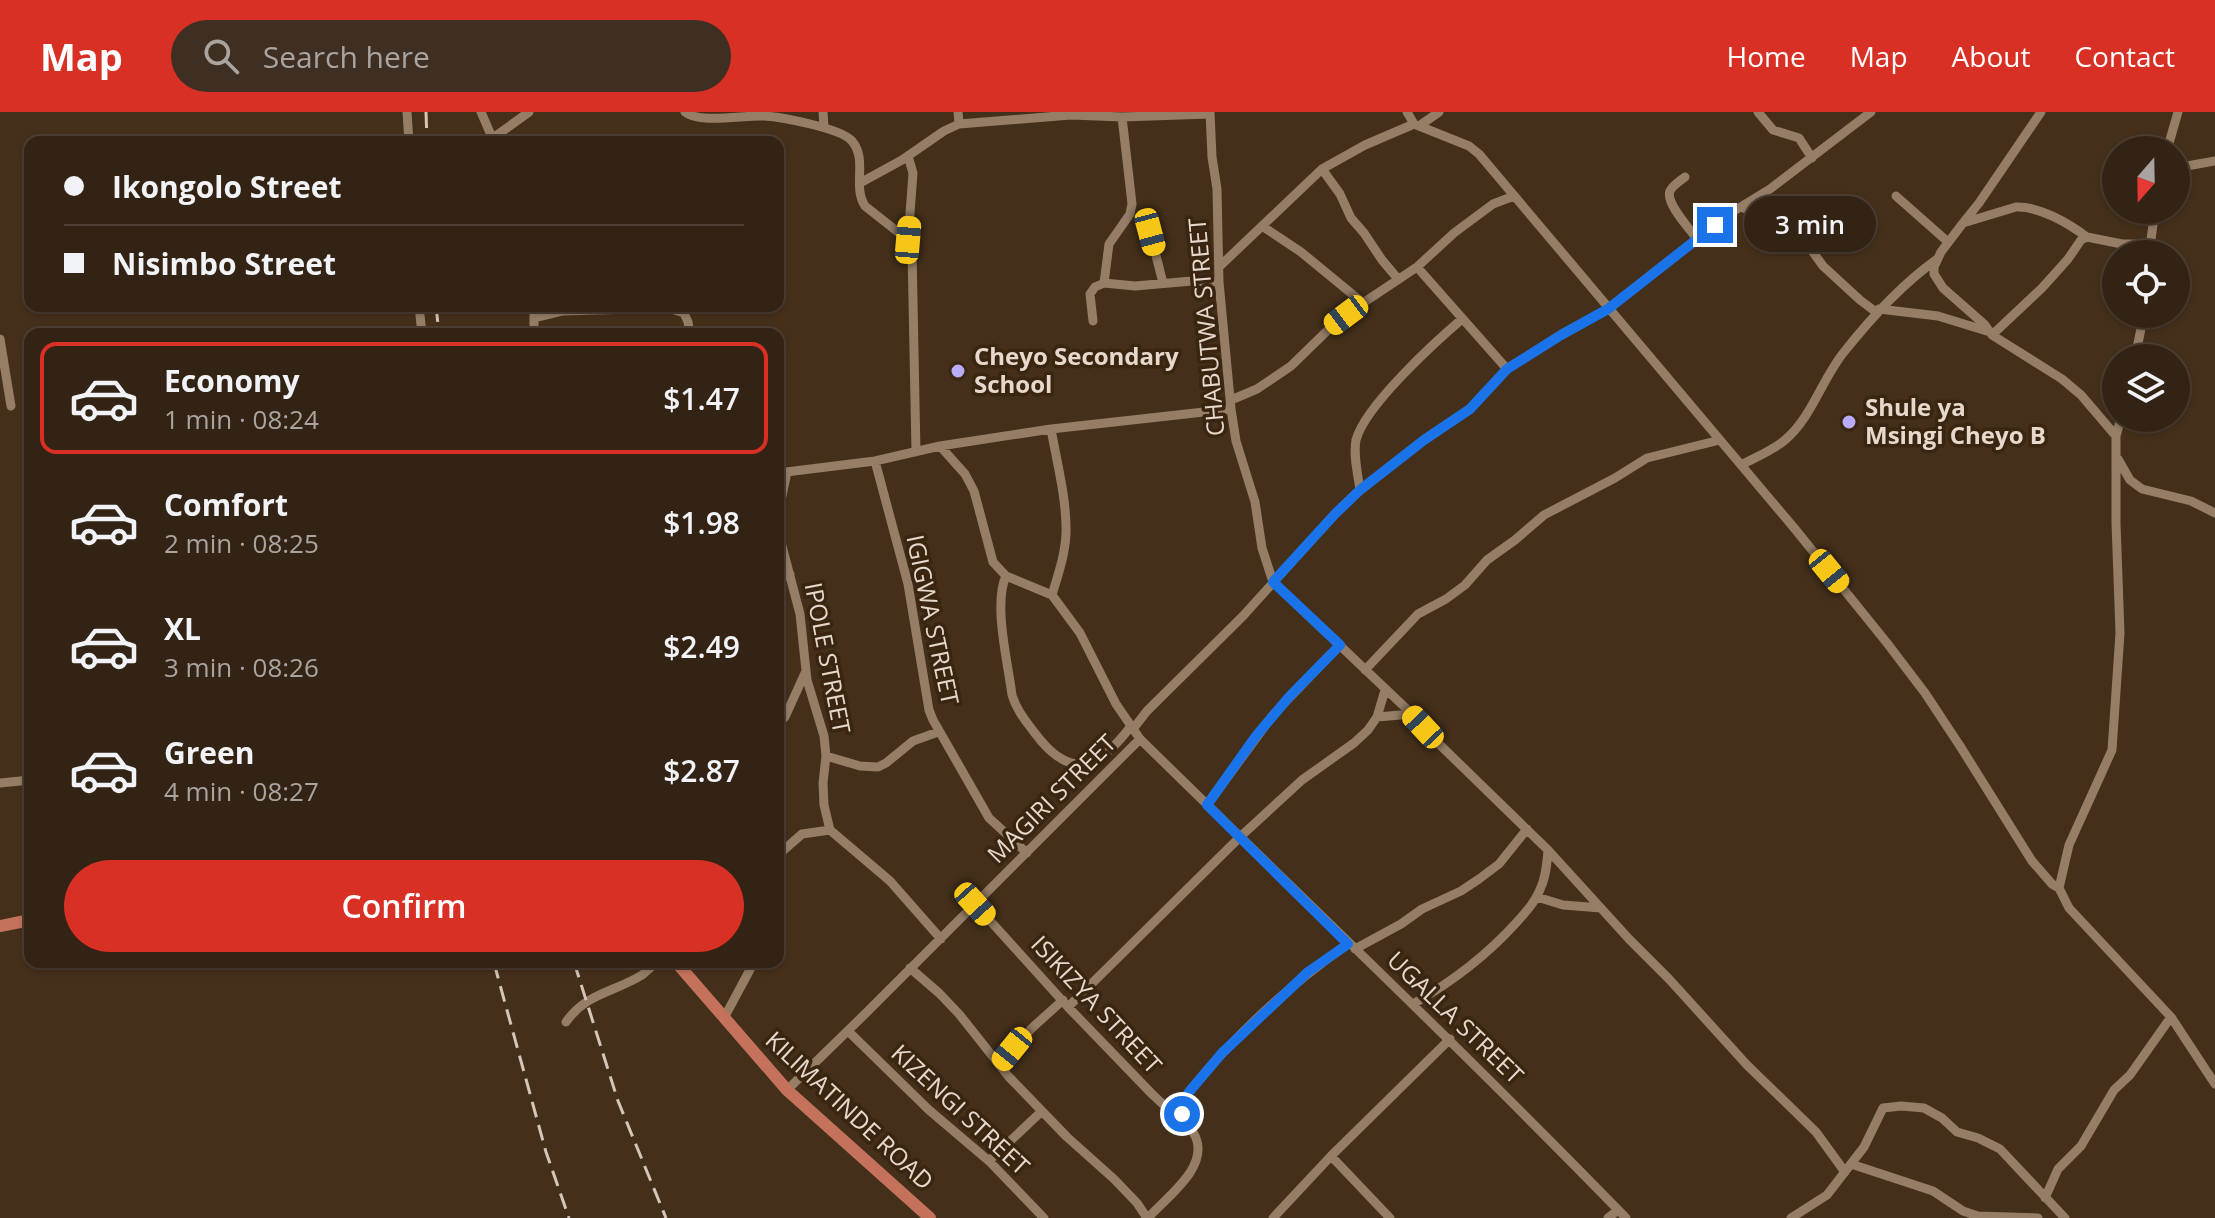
<!DOCTYPE html>
<html lang="en">
<head>
<meta charset="utf-8">
<style>
  body { margin:0; font-family:"Open Sans",sans-serif; background:#3e2f22; color:#f1f3f6; height:100vh; display:flex; flex-direction:column; font-size:30px; white-space:nowrap }
  * { box-sizing:border-box; margin:0 }
  p { font-size:26px; color:#a9a4a0 }
  .icon { flex:none; width:44px; height:44px; fill:none; stroke:currentColor; stroke-width:2; stroke-linecap:round; stroke-linejoin:round }
  .map { position:relative; flex:1; overflow:hidden }
  .panel { position:absolute; left:24px; top:216px; width:760px; height:640px; display:flex; flex-direction:column; background:#332314; border-radius:16px; box-shadow:0 2px 6px #0004,0 0 0 2px #4e4034 }
  .panel>* { flex:none }
  .banner { position:absolute; left:24px; top:24px; width:760px; height:176px; border-radius:16px; box-shadow:0 2px 6px #0004,0 0 0 2px #4e4034; display:grid; align-content:center; height:176px; padding:0 40px; background:#332314 }
  .needle { width:52px; rotate:200deg }
  .fabs { position:absolute; left:2102px; top:24px; display:grid; gap:16px }
  .fabs a { display:grid; place-items:center; width:88px; height:88px; border-radius:50%; background:#332314; box-shadow:0 2px 6px #0004,0 0 0 2px #4e4034; font-size:40px }
  .end { position:absolute; width:36px; height:36px; margin:-18px; border:10px solid #1a73e8; background:#fff; box-shadow:0 0 0 4px #fff }
  .from { border-radius:50% }
  .bubble { position:absolute; height:56px; border-radius:28px; background:#332314; box-shadow:0 2px 6px #0004,0 0 0 2px #4e4034; font-size:26px; font-weight:600; line-height:56px; text-align:center }
  .car { position:absolute; width:24px; height:48px; margin:-24px -12px; border-radius:10px; box-shadow:0 0 6px 2px #0007; background:linear-gradient(#f5c518 24%,#345 0 40%,#f5c518 0 76%,#345 0 86%,#f5c518 0) }
  .banner b { display:flex; align-items:center; gap:28px; height:76px; font-size:30px }
  .banner b+b { border-top:2px solid #4e4034 }
  .banner i { width:20px; height:20px; background:#f1f3f6 }
  ul { padding:14px 0 0; list-style:none }
  li { display:flex; align-items:center; gap:24px; height:112px; margin:0 16px 12px; padding:0 24px; border:4px solid transparent; border-radius:16px }
  li div { flex:1 }
  li b { display:block; font-size:30px }
  li em { font-style:normal; font-weight:600 }
  li.current { border-color:#d93025 }
  li>.icon { width:72px; height:72px; stroke-width:1.5 }
  .primary-button { display:flex; gap:16px; margin-top:auto; padding:16px 40px }
  .primary-button a { flex:1; height:92px; border-radius:48px; background:#d93025; color:#fff; font-size:32px; font-weight:600; line-height:92px; text-align:center }
  header { display:flex; align-items:center; gap:48px; box-sizing:border-box; height:112px; padding:0 40px; background:#d93025; color:#fff }
  header strong { font-size:38px }
  nav { display:flex; gap:44px; margin-inline-start:auto; font-size:28px }
  .search { width:560px; height:72px; background:#3e2f22; display:flex; align-items:center; gap:20px; box-sizing:border-box; padding:0 28px; border-radius:44px; color:#a9a4a0; font-size:30px }
  .map>svg:first-child { display:block }
  .lines { fill:none; stroke-linecap:round; stroke-linejoin:round }
  .minor { stroke:#957d66; stroke-width:9 }
  .major { stroke:#c4725b; stroke-width:12 }
  .rail { stroke:#d4c5b8; stroke-width:3; stroke-dasharray:16 8; stroke-linecap:butt }
  .route { stroke:#1a73e8; stroke-width:10 }
  .poi-dot { fill:#b8abf7; stroke:#392510; stroke-width:3 }
  .labels { text-anchor:middle; stroke-width:7; stroke-linejoin:round; paint-order:stroke }
  .street-label { font-size:24px; fill:#e6d8cc; stroke:#392510 }
  .poi-label { font-size:24px; font-weight:bold; fill:#e6d8cc; stroke:#392510; text-anchor:start }
</style>
</head>
<body>
<header>
<strong>Map</strong>
<div class="search"><svg class="icon" aria-label="search" viewBox="0 0 24 24"><circle cx="10" cy="10" r="6"/><path d="M15 15l6 6"/></svg>Search here</div>
<nav><a>Home</a><a>Map</a><a>About</a><a>Contact</a></nav>
</header>
<div class="map">
<svg width="2215" height="1106" viewBox="0 0 2215 1106">
  <rect width="100%" height="100%" fill="#442f1a"/>
  <g class="lines">
    <path class="minor" d="M 407,0 L 409,30
      M 481,0 L 494,30
      M 685,0 C 698,12 745,3 764,4 C 781,5 841,16 852,29 C 868,48 852,74 865,94 L 908,128 L 912,138 L 916,340
      M 823,0 L 824,15
      M 958,0 L 959,12
      M 1210,0 L 1212,45 L 1217,77 L 1219,170 L 1231,297 L 1236,329 L 1255,390 L 1262,436 L 1273,470 L 1412,602 L 1439,632 L 1548,738 L 1629,827 L 1669,867 L 1747,953 L 1816,1020 L 1845,1060
      M 1407,0 L 1414,12
      M 1758,0 L 1773,18 L 1799,26 L 1812,46
      M 1419,14 L 1439,0
      M 493,26 L 529,0
      M 2167,38 L 2178,0
      M 908,44 L 913,61 L 908,128
      M 2176,56 L 2215,49
      M 1322,57 L 1340,82 L 1351,106 L 1364,121 L 1382,148 L 1398,167
      M 1685,65 C 1680,69 1672,74 1670,79 C 1665,91 1690,117 1697,127
      M 860,71 L 902,48 L 944,19 L 959,12 L 1071,3 L 1122,5 L 1210,2
      M 1896,84 L 1948,130
      M 1742,95 L 1805,129 L 1823,154 L 1860,188 L 1876,200
      M 1963,111 L 1979,91 L 2041,0
      M 1262,114 L 1301,140 L 1363,191
      M 1150,120 L 1163,171
      M 2087,125 C 2068,111 2039,94 2016,95 L 1963,111 L 1941,140 L 1934,155 L 1934,162 L 1943,176 L 1985,213 L 1992,223 L 2062,267 L 2081,283 L 2116,324
      M 2149,142 L 2155,98
      M 1220,154 L 1322,57 L 1365,33 L 1414,12 L 1469,34 L 1479,42 L 1795,417 L 1887,531 L 1925,581 L 1960,634 L 2032,749 L 2052,772 L 2059,776 L 2069,796 L 2171,905 L 2215,972
      M 1417,155 L 1507,257
      M 1104,171 L 1109,132 L 1130,102 L 1132,92 L 1122,5
      M 419,194 L 422,222
      M 534,194 L 534,222
      M 1879,197 L 1938,204 L 1990,220
      M 534,206 L 563,199 L 668,196 L 684,201 L 688,210 L 690,222
      M 1093,209 L 1090,182 L 1095,175 L 1104,171 L 1135,174 L 1192,169 L 1219,170
      M 1992,223 L 2042,176 L 2068,147 L 2081,128 L 2087,125 L 2122,132 L 2150,132
      M 0,227 L 11,294
      M 2135,246 L 2144,202
      M 1231,288 L 1257,277 L 1291,254 L 1330,216 L 1363,191 L 1417,155 L 1454,121 L 1493,92 L 1514,84
      M 1051,317 C 1057,351 1067,388 1066,422 C 1065,443 1058,463 1052,483
      M 940,334 L 965,362 L 974,379 L 993,450 L 1006,464 L 1052,483 L 1080,521 L 1116,592 L 1140,627 C 1302,786 1467,942 1626,1106
      M 2118,347 L 2130,368 L 2142,377 L 2191,389 L 2215,401
      M 875,349 L 908,472 L 929,598 L 933,608 L 989,706 L 1027,741
      M 1741,353 C 1756,345 1772,339 1785,328 C 1812,305 1822,267 1844,240 C 1871,206 1901,173 1936,148
      M 778,361 L 875,349 L 940,334 L 1051,317 L 1231,297
      M 1360,378 C 1358,363 1353,343 1356,328 C 1365,294 1434,231 1462,207
      M 778,403 L 787,360
      M 778,419 L 800,502 L 807,568 L 824,624 L 826,644 L 823,671 L 824,693 L 830,718 L 890,769 L 941,827
      M 1006,464 C 993,492 1008,551 1012,583 C 1016,597 1025,608 1034,620 C 1070,669 1098,658 1131,614
      M 778,467 L 790,462
      M 1365,558 L 1418,502 L 1446,487 L 1465,473 L 1487,448 L 1515,428 L 1544,403 L 1615,366 L 1647,346 L 1720,328
      M 1377,605 L 1412,602
      M 778,610 L 785,605 L 805,561
      M 1133,617 L 1147,599 L 1243,504 L 1335,402 L 1360,378 L 1424,328 L 1470,297 L 1507,257 L 1561,223 L 1608,197 L 1697,127 L 1734,99 L 1770,77 L 1871,0
      M 826,644 L 860,654 L 878,655 L 886,651 L 913,629 L 938,620
      M 0,671 L 30,668
      M 1207,693 L 1273,603 L 1340,533
      M 778,743 L 802,722 L 830,718
      M 2059,776 L 2069,733 L 2112,638 L 2120,521 L 2116,411 L 2116,324 L 2121,306
      M 1537,785 L 1563,793 L 1601,796
      M 975,792 L 1068,895 L 1152,982 L 1185,1013
      M 1355,837 L 1401,812 L 1422,797 L 1461,779 L 1479,767 L 1499,752 L 1527,717
      M 910,856 L 939,881 L 959,902 L 1009,965 L 1067,1025 L 1114,1067 L 1137,1091 L 1147,1106
      M 1413,892 C 1452,870 1486,844 1516,811 C 1526,800 1536,789 1541,775 C 1546,764 1547,751 1548,738
      M 1068,895 L 1240,725 L 1302,668 L 1354,631 L 1368,618 L 1377,605 L 1385,578
      M 724,906 L 754,850
      M 566,910 C 586,881 615,880 642,863 C 647,859 652,854 657,850
      M 848,919 L 929,998 L 989,1049 L 1044,1106
      M 999,953 L 1032,916 L 1063,888
      M 787,978 L 866,901 L 1140,627
      M 1331,1044 L 1390,1106
      M 989,1049 L 1042,999
      M 1851,1052 L 1933,1079 L 1963,1099 L 1978,1104 L 2038,1106
      M 2045,1086 L 2058,1057 L 2081,1034 L 2114,978 L 2130,963 L 2171,905
      M 1148,1106 C 1165,1086 1208,1057 1196,1026 C 1192,1015 1179,1006 1182,993 C 1185,982 1196,972 1203,963 C 1246,913 1295,869 1348,832
      M 1273,1106 L 1331,1044 L 1450,927
      M 1608,1106 L 1618,1098
      M 1791,1106 L 1827,1083 L 1864,1035 L 1883,996 L 1901,994 L 1924,996 L 1942,1006 L 1957,1020 L 1978,1026 L 2000,1037 L 2065,1106"/>
    <path class="major" d="M 0,814 L 30,808
      M 676,850 L 787,978 L 930,1106"/>
    <path class="rail" d="M 426,0 L 427,30
      M 436,194 L 439,222
      M 574,850 L 618,989 L 666,1106
      M 494,851 L 546,1040 L 569,1106"/>
  </g>
  <g class="lines">
    <path class="route" d="M 1182,1002 L 1183,990 L 1189,980 L 1222,941 L 1308,860 L 1348,832 L 1207,693 L 1256,624 L 1289,585 L 1340,533 L 1273,470 L 1335,402 L 1360,378 L 1424,328 L 1470,297 L 1507,257 L 1561,223 L 1608,197 L 1715,113"/>
  </g>
  <g class="poi-dot">
    <circle cx="958" cy="259" r="8"/>
    <circle cx="1849" cy="310" r="8"/>
  </g>
  <g class="labels">
    <g class="street-label">
      <text transform="translate(1207 215) rotate(-95)" y="8">CHABUTWA STREET</text>
      <text transform="translate(932 508) rotate(78)" y="8">IGIGWA STREET</text>
      <text transform="translate(827 546) rotate(79)" y="8">IPOLE STREET</text>
      <text transform="translate(1052 687) rotate(-45)" y="8">MAGIRI STREET</text>
      <text transform="translate(1096 893) rotate(47)" y="8">ISIKIZYA STREET</text>
      <text transform="translate(1455 906) rotate(44)" y="8">UGALLA STREET</text>
      <text transform="translate(960 998) rotate(43)" y="8">KIZENGI STREET</text>
      <text transform="translate(849 999) rotate(43)" y="8">KILIMATINDE ROAD</text>
    </g>
    <g class="poi-label">
      <text x="974" y="253">Cheyo Secondary<tspan x="974" dy="28">School</tspan></text>
      <text x="1865" y="304">Shule ya<tspan x="1865" dy="28">Msingi Cheyo B</tspan></text>
    </g>
  </g>
</svg>
<div class="fabs">
<a><svg class="needle" viewBox="-14 -14 28 28"><path d="M0-13l5 13h-10z" fill="#e53935"/><path d="M0 13l5-13h-10z" fill="#a9a4a0"/></svg></a>
<a><svg class="icon" aria-label="locate" viewBox="0 0 24 24"><circle cx="12" cy="12" r="6"/><path d="M12 2v4M12 18v4M2 12h4M18 12h4"/></svg></a>
<a><svg class="icon" aria-label="layers" viewBox="0 0 24 24"><path d="M12 4l9 5-9 5-9-5zM3 14l9 5 9-5"/></svg></a>
</div>
<i class="end from" style="left:1182px;top:1002px"></i>
<i class="end" style="left:1715px;top:113px"></i>
<div class="bubble" style="left:1744px;top:84px;width:132px">3 min</div>
<i class="car" style="left:1150px;top:120px;rotate:165deg"></i>
<i class="car" style="left:908px;top:128px;rotate:5deg"></i>
<i class="car" style="left:1346px;top:203px;rotate:233deg"></i>
<i class="car" style="left:1829px;top:459px;rotate:141deg"></i>
<i class="car" style="left:1423px;top:615px;rotate:317deg"></i>
<i class="car" style="left:975px;top:792px;rotate:138deg"></i>
<i class="car" style="left:1012px;top:937px;rotate:219deg"></i>
<div class="banner">
<b><i class="from"></i>Ikongolo Street</b>
<b><i></i>Nisimbo Street</b>
</div>
<section class="panel">
<ul>
<li class="current"><svg class="icon" aria-label="car" viewBox="0 0 24 24"><path d="M5 17H2v-5l4-1 3-4h7l3 4 3 1v5h-3M9 17h6M6 11h13"/><circle cx="7" cy="17" r="2"/><circle cx="17" cy="17" r="2"/></svg><div><b>Economy</b><p>1 min · 08:24</p></div><em>$1.47</em></li>
<li><svg class="icon" aria-label="car" viewBox="0 0 24 24"><path d="M5 17H2v-5l4-1 3-4h7l3 4 3 1v5h-3M9 17h6M6 11h13"/><circle cx="7" cy="17" r="2"/><circle cx="17" cy="17" r="2"/></svg><div><b>Comfort</b><p>2 min · 08:25</p></div><em>$1.98</em></li>
<li><svg class="icon" aria-label="car" viewBox="0 0 24 24"><path d="M5 17H2v-5l4-1 3-4h7l3 4 3 1v5h-3M9 17h6M6 11h13"/><circle cx="7" cy="17" r="2"/><circle cx="17" cy="17" r="2"/></svg><div><b>XL</b><p>3 min · 08:26</p></div><em>$2.49</em></li>
<li><svg class="icon" aria-label="car" viewBox="0 0 24 24"><path d="M5 17H2v-5l4-1 3-4h7l3 4 3 1v5h-3M9 17h6M6 11h13"/><circle cx="7" cy="17" r="2"/><circle cx="17" cy="17" r="2"/></svg><div><b>Green</b><p>4 min · 08:27</p></div><em>$2.87</em></li>
</ul>
<div class="primary-button"><a>Confirm</a></div>
</section>
</div>
</body>
</html>
